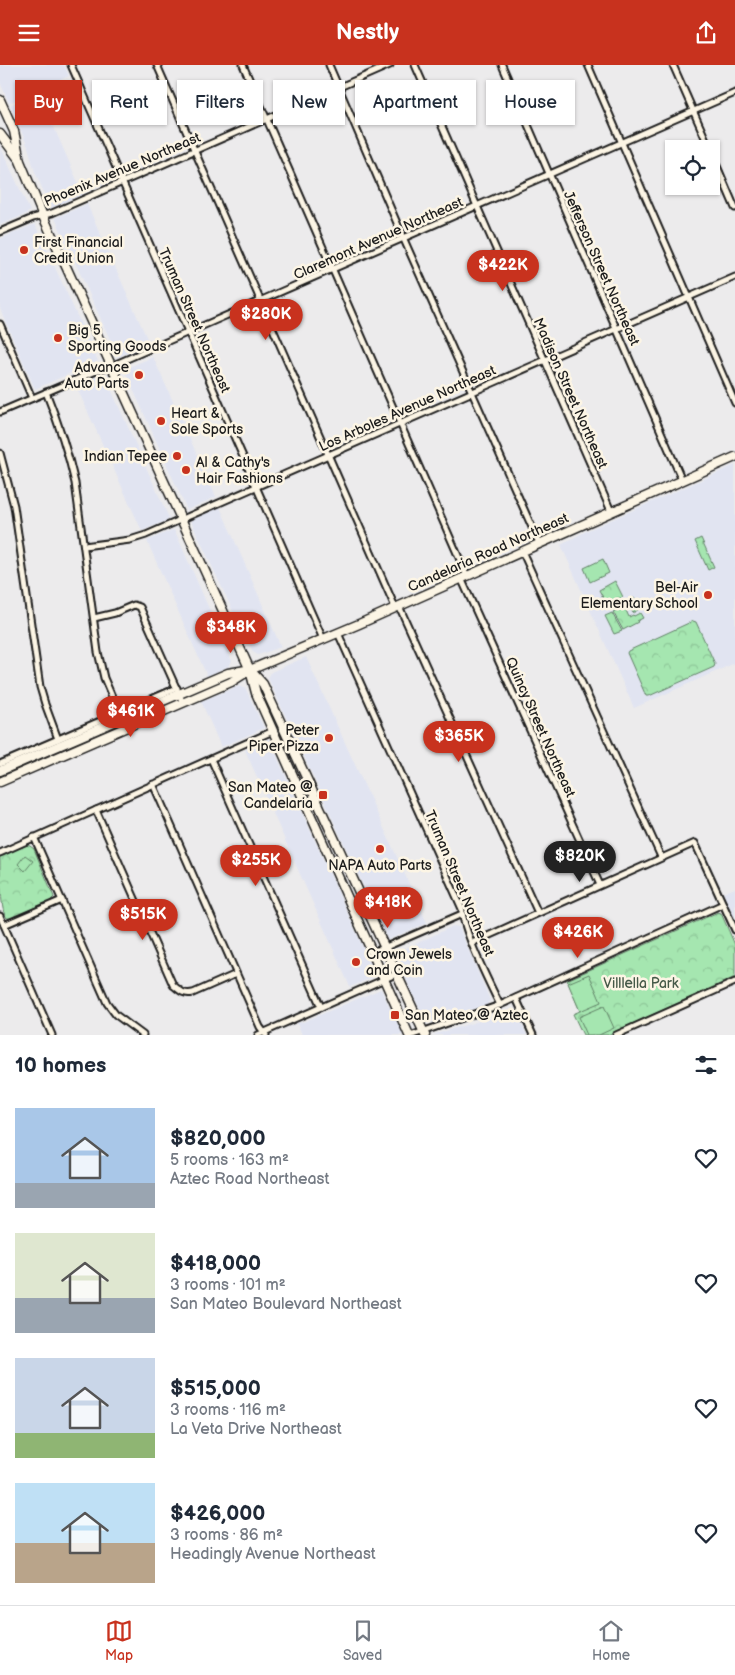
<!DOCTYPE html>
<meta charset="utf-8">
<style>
body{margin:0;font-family:"Balsamiq Sans",sans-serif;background:#f6f6f7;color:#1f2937;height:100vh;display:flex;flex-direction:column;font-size:19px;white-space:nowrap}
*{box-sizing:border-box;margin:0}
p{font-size:16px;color:#747a83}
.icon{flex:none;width:28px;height:28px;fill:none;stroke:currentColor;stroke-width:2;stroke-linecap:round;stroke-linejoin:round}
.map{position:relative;height:970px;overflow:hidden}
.sheet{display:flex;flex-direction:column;background:#fff;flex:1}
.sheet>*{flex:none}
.hud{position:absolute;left:15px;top:15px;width:705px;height:45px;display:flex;gap:10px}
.controls{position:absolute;left:665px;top:75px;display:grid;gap:10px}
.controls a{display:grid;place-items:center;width:55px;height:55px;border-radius:0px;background:#fff;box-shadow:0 1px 4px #0004;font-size:25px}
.price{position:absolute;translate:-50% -42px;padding:0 11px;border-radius:18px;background:#c8321e;color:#fff;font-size:16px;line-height:32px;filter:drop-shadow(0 1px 2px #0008)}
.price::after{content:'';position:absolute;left:50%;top:30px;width:15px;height:11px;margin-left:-8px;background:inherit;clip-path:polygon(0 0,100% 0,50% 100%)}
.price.current{background:#222;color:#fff}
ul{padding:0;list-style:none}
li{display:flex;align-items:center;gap:15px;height:125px;padding:0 15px}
li span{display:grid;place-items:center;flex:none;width:140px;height:100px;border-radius:0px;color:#555}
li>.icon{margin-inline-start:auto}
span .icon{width:60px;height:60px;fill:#fffc;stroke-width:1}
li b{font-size:21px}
h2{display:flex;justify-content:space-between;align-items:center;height:60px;padding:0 15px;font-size:21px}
.chip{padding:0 18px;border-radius:0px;background:#fff;box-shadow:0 1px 4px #0004;font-size:18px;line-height:45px}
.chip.current{background:#c8321e;color:#fff}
header{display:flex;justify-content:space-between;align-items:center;height:65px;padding:0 15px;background:#c8321e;color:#fff;font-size:22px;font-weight:700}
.tab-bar{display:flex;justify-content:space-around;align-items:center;height:70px;border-top:1px solid #e0e1e3;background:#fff;font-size:14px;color:#747a83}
.tab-bar a{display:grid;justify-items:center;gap:2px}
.tab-bar .current{color:#c8321e}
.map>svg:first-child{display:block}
.built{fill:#e1e4f1}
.park{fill:url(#park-crowns);stroke:#608166}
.pitch{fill:#a5e6b0;stroke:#608166}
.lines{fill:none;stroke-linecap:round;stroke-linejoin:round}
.minor-casing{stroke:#1c1c1c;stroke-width:9}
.secondary-casing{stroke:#1c1c1c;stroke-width:11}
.minor{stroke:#fcf5e5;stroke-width:5}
.secondary{stroke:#fcf5e5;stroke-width:8}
.poi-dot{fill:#c8321e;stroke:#fcf5e5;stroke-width:2}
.labels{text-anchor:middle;stroke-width:5;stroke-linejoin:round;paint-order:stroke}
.street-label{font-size:14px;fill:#1c1c1c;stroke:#fcf5e5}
.poi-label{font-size:14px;fill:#1c1c1c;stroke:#fcf5e5;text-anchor:start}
.park-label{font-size:14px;fill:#455948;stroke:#fcf5e5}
</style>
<header><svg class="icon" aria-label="menu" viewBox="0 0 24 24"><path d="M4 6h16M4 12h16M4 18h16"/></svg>Nestly<svg class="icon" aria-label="share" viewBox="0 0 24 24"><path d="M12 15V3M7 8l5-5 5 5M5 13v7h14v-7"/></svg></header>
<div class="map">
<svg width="735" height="970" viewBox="0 0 735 970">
<defs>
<pattern id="park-crowns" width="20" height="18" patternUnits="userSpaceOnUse" patternTransform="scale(1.25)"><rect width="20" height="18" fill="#a5e6b0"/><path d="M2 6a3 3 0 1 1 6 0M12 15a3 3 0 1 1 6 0" fill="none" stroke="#8dc597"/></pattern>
</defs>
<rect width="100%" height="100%" fill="#ecebec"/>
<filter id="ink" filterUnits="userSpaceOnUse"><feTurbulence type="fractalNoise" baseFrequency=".02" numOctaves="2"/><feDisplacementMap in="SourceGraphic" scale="10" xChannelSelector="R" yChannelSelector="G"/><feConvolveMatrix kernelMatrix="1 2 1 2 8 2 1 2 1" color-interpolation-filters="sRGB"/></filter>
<g filter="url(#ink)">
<!-- built -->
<g class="built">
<path d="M 0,0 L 64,0 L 69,11 L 9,38 L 0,17 Z"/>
<path d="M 39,28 L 83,129 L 51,143 L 35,107 L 28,82 L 10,40 Z"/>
<path d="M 0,81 L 30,146 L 24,150 L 0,160 Z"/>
<path d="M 87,139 L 149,278 L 118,292 L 55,153 Z"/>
<path d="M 35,159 L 98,296 L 35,324 L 0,244 L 0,174 Z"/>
<path d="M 153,292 L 216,432 L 187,445 L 124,304 Z"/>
<path d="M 102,310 L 105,311 L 169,453 L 168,455 L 142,466 L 76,321 Z"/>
<path d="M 735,400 L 735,598 L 634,643 L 561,480 L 586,466 Z"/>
<path d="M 220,442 L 281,582 L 258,590 L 253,587 L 237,555 L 191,456 L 191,455 Z"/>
<path d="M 172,465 L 175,466 L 232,596 L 229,601 L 207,611 L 147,476 Z"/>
<path d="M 306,592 L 427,858 L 388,875 L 268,613 L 271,607 Z"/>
<path d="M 239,621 L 246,624 L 264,663 L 221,682 L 201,636 Z"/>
<path d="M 269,674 L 375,909 L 374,912 L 350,922 L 245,685 Z"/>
<path d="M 735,823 L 735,854 L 723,828 Z"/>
<path d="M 453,861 L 459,862 L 460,865 L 490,935 L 487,940 L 426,957 L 394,889 Z"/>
<path d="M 381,924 L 403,970 L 302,970 L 297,958 L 303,957 Z"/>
<path d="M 510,947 L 517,949 L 527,970 L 432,970 Z"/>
</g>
<!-- park -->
<g class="park">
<path d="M 701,473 L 714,502 L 708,505 L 695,476 Z"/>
<path d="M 615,516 L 623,532 L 607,540 L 599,525 Z"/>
<path d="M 634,533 L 639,544 L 633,548 L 627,536 Z"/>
<path d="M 624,541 L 629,552 L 633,550 L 634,551 L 640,548 L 643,553 L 637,556 L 638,557 L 623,565 L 613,547 Z"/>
<path d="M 612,548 L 622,566 L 614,569 L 605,551 Z"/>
<path d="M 693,556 L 696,557 L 715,599 L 714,602 L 649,631 L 646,631 L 627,588 L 628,586 Z"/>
<path d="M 25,780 L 30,781 L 34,784 L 54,832 L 49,837 L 14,853 C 11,853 8,854 6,852 C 0,844 0,804 0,791 Z"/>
<path d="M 718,847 L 721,848 L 735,880 L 735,912 L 608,970 L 583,970 L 573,949 L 580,946 L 567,915 Z"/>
</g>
<!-- pitch -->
<g class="pitch">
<path d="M 603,494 L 609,508 L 590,517 L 584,503 Z"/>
<path d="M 25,790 L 33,796 L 25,806 L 18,799 Z"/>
<path d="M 589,909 L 601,937 L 580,946 L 568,918 Z"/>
<path d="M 604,941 L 614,963 L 599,970 L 587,970 L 579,952 Z"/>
</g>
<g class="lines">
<defs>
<g id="minor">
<path d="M 71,0 L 323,574"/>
<path d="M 157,0 L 395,542"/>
<path d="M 243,0 L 467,511"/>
<path d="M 329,0 L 406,179 L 539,478"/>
<path d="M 415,0 L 611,446"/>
<path d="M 502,0 L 682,415"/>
<path d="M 588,0 L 735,338"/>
<path d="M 673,0 L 710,84"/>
<path d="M 711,87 L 735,143"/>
<path d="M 0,167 L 33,153 L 52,148 L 390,0"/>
<path d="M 0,259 L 32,333"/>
<path d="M 46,327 C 58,357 68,387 75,418 L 98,587 L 104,613 L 119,648"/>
<path d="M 0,347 L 101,304 L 111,301 L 735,28"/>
<path d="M 0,388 L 14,441 L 40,622 L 45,639 L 58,674"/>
<path d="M 84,481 L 130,475 L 146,470 L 735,212"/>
<path d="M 522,486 L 661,792"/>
<path d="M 461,513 L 600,820"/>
<path d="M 399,541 L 538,848"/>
<path d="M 94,553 L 115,548 L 134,540 L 140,542 L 183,638"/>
<path d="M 338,568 L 462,844 C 462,864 490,920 500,940"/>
<path d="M 211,694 L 321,942"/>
<path d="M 0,699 L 177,623"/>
<path d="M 153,719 L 260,962 L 266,970"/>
<path d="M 96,745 L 173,920 C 180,926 184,930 193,928 L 236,909"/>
<path d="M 34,772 L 107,938 L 116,950 L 143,970"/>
<path d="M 0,788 L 273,666"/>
<path d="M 0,851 L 52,970"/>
<path d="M 4,860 L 62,835"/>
<path d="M 472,878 L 695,778 L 735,865"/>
<path d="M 372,888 L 462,849"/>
<path d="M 516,933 L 533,970"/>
<path d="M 258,970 L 396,909"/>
<path d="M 413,970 L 500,940 L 723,839"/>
<path d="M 616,970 L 735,917"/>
</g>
<g id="secondary">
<path d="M 0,35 L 14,66 L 20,96 L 43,151 L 250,605 L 256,628 L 409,970"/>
<path d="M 0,69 L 18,93"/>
<path d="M 252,607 L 263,619 L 425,970"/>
<path d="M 0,706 L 228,608 L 246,605"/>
<path d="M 0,717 L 231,617 L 250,605 L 359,559 L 735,392"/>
</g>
</defs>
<!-- minor casing -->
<use href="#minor" class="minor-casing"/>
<!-- secondary casing -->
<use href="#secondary" class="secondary-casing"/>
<!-- minor -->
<use href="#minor" class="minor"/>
<!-- secondary -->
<use href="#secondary" class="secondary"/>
</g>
</g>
<!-- markers -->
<g class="poi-dot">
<circle cx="24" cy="185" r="5"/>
<circle cx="58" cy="273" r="5"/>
<circle cx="139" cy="310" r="5"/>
<circle cx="161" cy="356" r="5"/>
<circle cx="177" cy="391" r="5"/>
<circle cx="186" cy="405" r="5"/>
<circle cx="708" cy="530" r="5"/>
<circle cx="329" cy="673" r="5"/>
<rect x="318" y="725" width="10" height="10" rx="2.5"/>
<circle cx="380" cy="784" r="5"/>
<circle cx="356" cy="897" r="5"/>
<rect x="390" y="945" width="10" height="10" rx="2.5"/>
</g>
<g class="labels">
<!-- street labels -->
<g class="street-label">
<text transform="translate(122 104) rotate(-23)" y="5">Phoenix Avenue Northeast</text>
<text transform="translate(378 173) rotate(-24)" y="5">Claremont Avenue Northeast</text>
<text transform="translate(602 203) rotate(66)" y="5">Jefferson Street Northeast</text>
<text transform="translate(195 255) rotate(66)" y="5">Truman Street Northeast</text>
<text transform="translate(571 328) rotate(66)" y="5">Madison Street Northeast</text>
<text transform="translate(407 343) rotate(-24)" y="5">Los Arboles Avenue Northeast</text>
<text transform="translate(488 487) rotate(-24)" y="5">Candelaria Road Northeast</text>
<text transform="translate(541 662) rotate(66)" y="5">Quincy Street Northeast</text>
<text transform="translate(460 818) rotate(67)" y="5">Truman Street Northeast</text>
</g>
<!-- poi labels -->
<g class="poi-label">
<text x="34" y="182">First Financial<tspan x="34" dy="16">Credit Union</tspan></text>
<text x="68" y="270">Big 5<tspan x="68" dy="16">Sporting Goods</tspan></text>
<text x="129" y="307" text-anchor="end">Advance<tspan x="129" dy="16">Auto Parts</tspan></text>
<text x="171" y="353">Heart &amp;<tspan x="171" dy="16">Sole Sports</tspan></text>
<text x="167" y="396" text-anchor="end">Indian Tepee</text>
<text x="196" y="402">Al &amp; Cathy's<tspan x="196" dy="16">Hair Fashions</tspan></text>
<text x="698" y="527" text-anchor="end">Bel-Air<tspan x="698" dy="16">Elementary School</tspan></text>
<text x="319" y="670" text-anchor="end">Peter<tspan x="319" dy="16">Piper Pizza</tspan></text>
<text x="313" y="727" text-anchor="end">San Mateo @<tspan x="313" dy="16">Candelaria</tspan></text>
<text x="380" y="805" text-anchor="middle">NAPA Auto Parts</text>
<text x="366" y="894">Crown Jewels<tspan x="366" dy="16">and Coin</tspan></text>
<text x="405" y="955">San Mateo @ Aztec</text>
</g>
<!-- park labels -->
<g class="park-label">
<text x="641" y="923">Villlella Park</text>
</g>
</g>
</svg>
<div class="controls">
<a><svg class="icon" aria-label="locate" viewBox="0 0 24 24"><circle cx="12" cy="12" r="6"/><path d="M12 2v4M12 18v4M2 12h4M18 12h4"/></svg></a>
</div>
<b class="price" style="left:503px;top:227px">$422K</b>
<b class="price" style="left:266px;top:276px">$280K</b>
<b class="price" style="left:231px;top:589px">$348K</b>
<b class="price" style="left:131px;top:673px">$461K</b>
<b class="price" style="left:459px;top:698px">$365K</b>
<b class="price current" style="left:580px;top:818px">$820K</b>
<b class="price" style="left:256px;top:822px">$255K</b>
<b class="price" style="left:388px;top:864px">$418K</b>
<b class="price" style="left:143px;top:876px">$515K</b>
<b class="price" style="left:578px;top:894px">$426K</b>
<div class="hud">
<a class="chip current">Buy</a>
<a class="chip">Rent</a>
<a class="chip">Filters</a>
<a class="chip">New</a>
<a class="chip">Apartment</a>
<a class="chip">House</a>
</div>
</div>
<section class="sheet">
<h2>10 homes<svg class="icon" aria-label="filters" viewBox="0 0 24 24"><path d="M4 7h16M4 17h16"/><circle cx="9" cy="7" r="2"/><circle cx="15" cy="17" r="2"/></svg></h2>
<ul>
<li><span style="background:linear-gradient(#a9c7e8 75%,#9aa5b1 0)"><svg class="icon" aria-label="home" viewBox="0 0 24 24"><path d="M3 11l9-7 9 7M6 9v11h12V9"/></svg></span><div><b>$820,000</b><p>5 rooms · 163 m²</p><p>Aztec Road Northeast</p></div><svg class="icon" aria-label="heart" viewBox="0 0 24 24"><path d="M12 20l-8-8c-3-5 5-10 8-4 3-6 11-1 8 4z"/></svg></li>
<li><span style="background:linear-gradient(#dfe7d0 65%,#9aa5b1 0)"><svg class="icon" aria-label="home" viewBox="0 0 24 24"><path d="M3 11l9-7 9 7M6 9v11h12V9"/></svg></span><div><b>$418,000</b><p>3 rooms · 101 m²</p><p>San Mateo Boulevard Northeast</p></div><svg class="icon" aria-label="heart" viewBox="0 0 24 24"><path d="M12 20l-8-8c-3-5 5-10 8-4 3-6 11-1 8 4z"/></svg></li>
<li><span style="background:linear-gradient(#c9d6e8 75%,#8fb573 0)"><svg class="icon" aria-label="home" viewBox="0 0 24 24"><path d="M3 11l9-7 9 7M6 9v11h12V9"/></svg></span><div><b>$515,000</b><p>3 rooms · 116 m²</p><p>La Veta Drive Northeast</p></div><svg class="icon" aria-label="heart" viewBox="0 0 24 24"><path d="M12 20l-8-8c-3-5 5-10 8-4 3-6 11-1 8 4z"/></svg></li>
<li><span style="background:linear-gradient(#bfe0f5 60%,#b9a48a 0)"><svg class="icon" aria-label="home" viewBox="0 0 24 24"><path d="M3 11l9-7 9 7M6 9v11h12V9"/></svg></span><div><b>$426,000</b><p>3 rooms · 86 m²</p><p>Headingly Avenue Northeast</p></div><svg class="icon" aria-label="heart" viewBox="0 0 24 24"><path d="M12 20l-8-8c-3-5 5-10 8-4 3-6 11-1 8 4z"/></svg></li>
</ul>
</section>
<nav class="tab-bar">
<a class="current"><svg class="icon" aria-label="map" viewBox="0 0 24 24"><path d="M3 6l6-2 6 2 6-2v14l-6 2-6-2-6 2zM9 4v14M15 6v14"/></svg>Map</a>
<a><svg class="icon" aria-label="saved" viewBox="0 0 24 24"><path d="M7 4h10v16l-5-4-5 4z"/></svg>Saved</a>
<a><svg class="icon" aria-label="home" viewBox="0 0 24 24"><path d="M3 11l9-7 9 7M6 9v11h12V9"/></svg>Home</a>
</nav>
